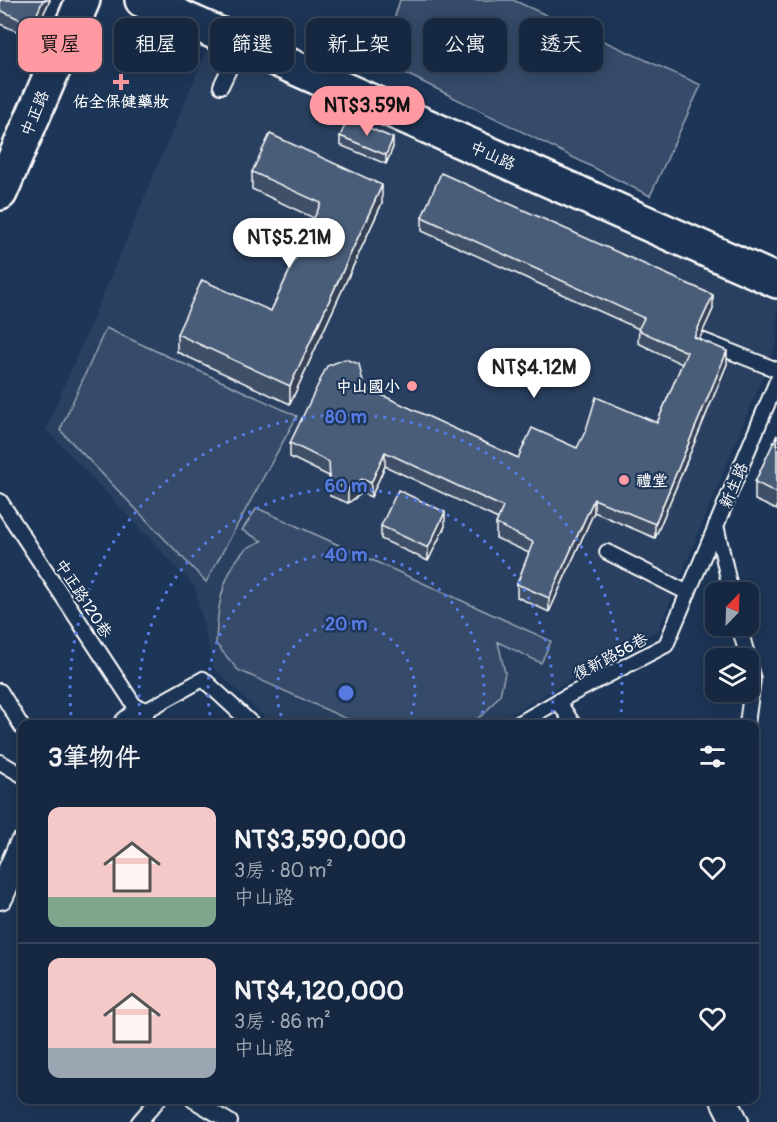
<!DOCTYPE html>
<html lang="zh-TW">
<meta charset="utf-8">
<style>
body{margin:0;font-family:Pangolin,"LXGW WenKai TC",sans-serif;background:#23344c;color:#f1f3f6;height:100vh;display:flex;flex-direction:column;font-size:22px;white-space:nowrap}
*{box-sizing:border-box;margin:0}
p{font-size:20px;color:#9ea6b1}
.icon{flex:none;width:33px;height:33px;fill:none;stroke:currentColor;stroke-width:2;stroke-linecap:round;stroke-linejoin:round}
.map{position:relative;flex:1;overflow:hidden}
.details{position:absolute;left:18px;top:720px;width:741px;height:384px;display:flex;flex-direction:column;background:#162841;border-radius:12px;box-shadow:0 3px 15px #0003,0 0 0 2px #35445a}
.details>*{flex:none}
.hud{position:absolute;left:18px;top:18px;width:741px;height:54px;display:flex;gap:12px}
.needle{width:39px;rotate:23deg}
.tools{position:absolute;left:705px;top:582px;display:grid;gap:12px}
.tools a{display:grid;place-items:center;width:54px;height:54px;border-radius:12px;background:#162841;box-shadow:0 3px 15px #0003,0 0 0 2px #35445a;font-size:30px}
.price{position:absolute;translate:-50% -51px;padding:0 14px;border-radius:21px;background:#fff;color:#222;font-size:20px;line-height:39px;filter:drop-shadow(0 2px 3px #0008)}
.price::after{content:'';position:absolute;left:50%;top:36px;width:18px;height:14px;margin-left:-9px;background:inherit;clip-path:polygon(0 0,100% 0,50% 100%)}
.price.selected{background:#ff9aa2;color:#111}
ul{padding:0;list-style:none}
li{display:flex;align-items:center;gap:18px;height:150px;padding:0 30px}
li+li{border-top:2px solid #35445a}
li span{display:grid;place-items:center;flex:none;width:168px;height:120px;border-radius:12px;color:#555}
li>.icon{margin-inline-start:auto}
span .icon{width:72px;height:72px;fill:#fffc;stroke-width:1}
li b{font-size:26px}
h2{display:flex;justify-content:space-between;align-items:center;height:72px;padding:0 30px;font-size:26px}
.chip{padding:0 21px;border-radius:12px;background:#162841;box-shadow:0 3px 15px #0003,0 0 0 2px #35445a;font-size:21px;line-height:54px}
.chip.selected{background:#ff9aa2;color:#111}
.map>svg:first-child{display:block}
.built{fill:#2a4161}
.green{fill:#364b69;stroke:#9aa5b4;stroke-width:1.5}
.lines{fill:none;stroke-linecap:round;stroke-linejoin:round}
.service-casing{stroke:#fff;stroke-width:18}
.minor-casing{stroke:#fff;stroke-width:30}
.tertiary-casing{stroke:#fff;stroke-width:38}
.service{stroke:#1d3557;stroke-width:14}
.minor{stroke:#1d3557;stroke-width:26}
.tertiary{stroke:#1d3557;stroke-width:33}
.wall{fill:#405068;stroke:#fff;stroke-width:1.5}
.shaded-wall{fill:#344155;stroke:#fff;stroke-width:1.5}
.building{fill:#4a5d79;stroke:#fff;stroke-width:1.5}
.ring{fill:none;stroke:#567ae2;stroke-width:3;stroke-dasharray:3 6}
.poi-dot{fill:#ff9aa2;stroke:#1d3557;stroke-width:2}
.labels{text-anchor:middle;stroke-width:4.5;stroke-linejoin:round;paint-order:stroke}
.poi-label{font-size:16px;font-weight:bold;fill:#fff;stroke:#1d3557}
.street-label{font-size:16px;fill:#fff;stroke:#1d3557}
.centre{fill:#567ae2;stroke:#1d3557;stroke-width:3}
.ring-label{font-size:18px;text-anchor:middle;font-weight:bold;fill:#567ae2;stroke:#1d3557;stroke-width:4.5;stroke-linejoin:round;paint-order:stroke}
</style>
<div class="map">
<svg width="777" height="1122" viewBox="0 0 777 1122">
<rect width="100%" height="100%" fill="#1d3557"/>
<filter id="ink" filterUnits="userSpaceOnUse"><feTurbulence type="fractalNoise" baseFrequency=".0167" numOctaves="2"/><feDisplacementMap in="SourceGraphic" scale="12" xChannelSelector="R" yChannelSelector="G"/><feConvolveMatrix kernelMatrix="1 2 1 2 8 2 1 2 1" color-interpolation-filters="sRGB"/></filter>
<g filter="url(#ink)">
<!-- built -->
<path class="built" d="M 212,38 L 777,299 L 777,342 L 659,629 L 493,724 L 271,724 L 213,667 L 195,587 L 46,429 Z"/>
<!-- green -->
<g class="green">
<path d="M 400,0 L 513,0 L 701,85 L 650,196 L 381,61 Z"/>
<path d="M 106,328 L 297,416 L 206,582 L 60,430 Z"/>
<path d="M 257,508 L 551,641 L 541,663 L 498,642 L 505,673 L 500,695 L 485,713 L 470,724 L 358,724 L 238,670 L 216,644 C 217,612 221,577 242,553 C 246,547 256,544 262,541 L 242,530 Z"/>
</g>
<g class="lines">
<defs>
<g id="service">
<path d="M 221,86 L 241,44"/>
<path d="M 699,339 L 777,370"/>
<path d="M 0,501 L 140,714 L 203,679 L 252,724"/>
<path d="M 716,525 L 731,592"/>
<path d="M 607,552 L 688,593"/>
<path d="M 739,626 L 748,658"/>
<path d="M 0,691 L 22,727"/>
<path d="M 558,701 L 573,724"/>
<path d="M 518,724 L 558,701 L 666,645 L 777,381"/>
<path d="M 747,724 L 753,679 L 748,662"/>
<path d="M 0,762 L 22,775"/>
<path d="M 193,1100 L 230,1122"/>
<path d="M 139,1122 L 158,1100"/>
</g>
<g id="minor">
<path d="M 128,724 L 140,714"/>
<path d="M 0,896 L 22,846"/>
<path d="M 724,1100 L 735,1122"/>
</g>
<g id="tertiary">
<path d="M 142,0 L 777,281"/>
<path d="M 0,193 L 83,0"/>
</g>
</defs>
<!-- service casing -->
<use href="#service" class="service-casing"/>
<!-- minor casing -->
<use href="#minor" class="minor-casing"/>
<!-- tertiary casing -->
<use href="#tertiary" class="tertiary-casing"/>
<!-- service -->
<use href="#service" class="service"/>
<!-- minor -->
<use href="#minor" class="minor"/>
<!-- tertiary -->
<use href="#tertiary" class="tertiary"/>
</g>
<!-- wall -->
<g class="wall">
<path d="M 0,0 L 50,0 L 32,38 L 0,24 Z"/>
<path d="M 340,136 L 393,147 L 386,164 L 340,145 Z"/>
<path d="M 252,172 L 382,203 L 290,404 L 177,352 L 177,334 L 271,311 L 314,218 L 252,189 Z"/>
<path d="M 422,217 L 713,309 L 699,339 L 727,364 L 655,538 L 594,512 L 549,612 L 517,597 L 517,584 L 529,553 L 496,538 L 496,524 L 498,519 L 385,466 L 371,497 L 362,493 L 348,503 L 330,496 L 329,476 L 290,457 L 290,443 L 364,387 L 518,458 L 577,448 L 657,423 L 682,364 L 638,343 L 639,329 L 422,231 Z"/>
<path d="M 777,435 L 777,510 L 755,500 L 755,482 Z"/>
<path d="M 381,526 L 445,526 L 428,561 L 381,539 Z"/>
</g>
<!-- shaded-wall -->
<g class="shaded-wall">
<path d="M 43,0 L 50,0 L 32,38 L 32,25 Z"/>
<path d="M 393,138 L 393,147 L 386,164 L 386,155 Z"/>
<path d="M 382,185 L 382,203 L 290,404 L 290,386 Z"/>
<path d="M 713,295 L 713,309 L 694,351 L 694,337 Z"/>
<path d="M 727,351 L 727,364 L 655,538 L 655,524 Z"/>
<path d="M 385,452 L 385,466 L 371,497 L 371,483 Z"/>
<path d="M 362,479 L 362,493 L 348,503 L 348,489 Z"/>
<path d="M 594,499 L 594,512 L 549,612 L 549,598 Z"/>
<path d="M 445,512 L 445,526 L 428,561 L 428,548 Z"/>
</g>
<!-- building -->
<g class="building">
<path d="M 0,0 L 43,0 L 32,25 L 0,10 Z"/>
<path d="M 348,119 L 393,138 L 386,155 L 340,136 Z"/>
<path d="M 270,134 L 382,185 L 290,386 L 177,334 L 202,280 L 271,311 L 321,203 L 252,172 Z"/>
<path d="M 441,173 L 713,295 L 694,337 L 727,351 L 655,524 L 594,499 L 549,598 L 517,584 L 533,542 L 496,524 L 503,507 L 385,452 L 371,483 L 362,479 L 348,489 L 330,482 L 329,462 L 290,443 L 327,366 L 345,359 L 359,364 L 364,387 L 518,458 L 532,428 L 577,448 L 586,430 L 596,397 L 657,423 L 687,352 L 638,330 L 644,318 L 422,217 Z"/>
<path d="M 777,435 L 777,493 L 755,482 Z"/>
<path d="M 398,490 L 445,512 L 428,548 L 381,526 Z"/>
</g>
</g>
<!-- distance rings -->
<g class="ring">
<path d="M285 724A69 69 0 1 1 407 724"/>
<path d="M212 724A138 138 0 1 1 480 724"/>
<path d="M141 724A207 207 0 1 1 551 724"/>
<path d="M72 724A276 276 0 1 1 620 724"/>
</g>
<!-- markers -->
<g class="poi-dot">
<path d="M118 73h6v6h6v6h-6v6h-6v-6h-6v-6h6z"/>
<circle cx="412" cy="386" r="6"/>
<circle cx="624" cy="480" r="6"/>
</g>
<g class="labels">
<!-- poi labels -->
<g class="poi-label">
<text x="121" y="107">佑全保健藥妝</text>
<text x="400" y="392" text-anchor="end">中山國小</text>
<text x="636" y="486" text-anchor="start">禮堂</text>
</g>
<!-- street labels -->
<g class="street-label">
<text transform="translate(34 113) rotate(-67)" y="6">中正路</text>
<text transform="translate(493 155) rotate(24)" y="6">中山路</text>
<text transform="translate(733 485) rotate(-67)" y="6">新生路</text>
<text transform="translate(84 598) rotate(57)" y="6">中正路120巷</text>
<text transform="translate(610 656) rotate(-28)" y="6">復新路56巷</text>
</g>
</g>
<circle cx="346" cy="693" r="9" class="centre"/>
<g class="ring-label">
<text x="346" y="423">80 m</text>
<text x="346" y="492">60 m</text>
<text x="346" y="561">40 m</text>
<text x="346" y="630">20 m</text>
</g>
</svg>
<div class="tools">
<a><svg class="needle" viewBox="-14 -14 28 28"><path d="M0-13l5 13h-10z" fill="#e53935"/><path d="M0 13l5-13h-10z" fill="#9ea6b1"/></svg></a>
<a><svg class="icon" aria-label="layers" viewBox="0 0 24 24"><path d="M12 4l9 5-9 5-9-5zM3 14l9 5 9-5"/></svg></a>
</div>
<b class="price selected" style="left:367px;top:137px">NT$3.59M</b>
<b class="price" style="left:289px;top:269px">NT$5.21M</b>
<b class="price" style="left:534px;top:399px">NT$4.12M</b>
<div class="hud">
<a class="chip selected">買屋</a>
<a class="chip">租屋</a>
<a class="chip">篩選</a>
<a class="chip">新上架</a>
<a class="chip">公寓</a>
<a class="chip">透天</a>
</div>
<section class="details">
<h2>3筆物件<svg class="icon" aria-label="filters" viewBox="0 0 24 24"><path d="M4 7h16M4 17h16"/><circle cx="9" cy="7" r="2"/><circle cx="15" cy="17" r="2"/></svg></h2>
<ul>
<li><span style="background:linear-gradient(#f6c9c9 75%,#7fa58c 0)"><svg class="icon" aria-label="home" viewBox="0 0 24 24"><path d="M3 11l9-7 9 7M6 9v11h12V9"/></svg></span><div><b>NT$3,590,000</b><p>3房 · 80 m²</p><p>中山路</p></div><svg class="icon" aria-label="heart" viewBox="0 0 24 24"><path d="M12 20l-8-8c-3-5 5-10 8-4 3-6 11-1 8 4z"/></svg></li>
<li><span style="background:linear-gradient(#f6c9c9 75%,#9aa5b1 0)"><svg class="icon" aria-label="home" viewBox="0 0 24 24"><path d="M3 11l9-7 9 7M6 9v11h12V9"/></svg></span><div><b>NT$4,120,000</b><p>3房 · 86 m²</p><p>中山路</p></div><svg class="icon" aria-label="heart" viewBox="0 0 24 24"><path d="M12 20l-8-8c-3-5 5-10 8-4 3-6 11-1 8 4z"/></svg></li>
</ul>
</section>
</div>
